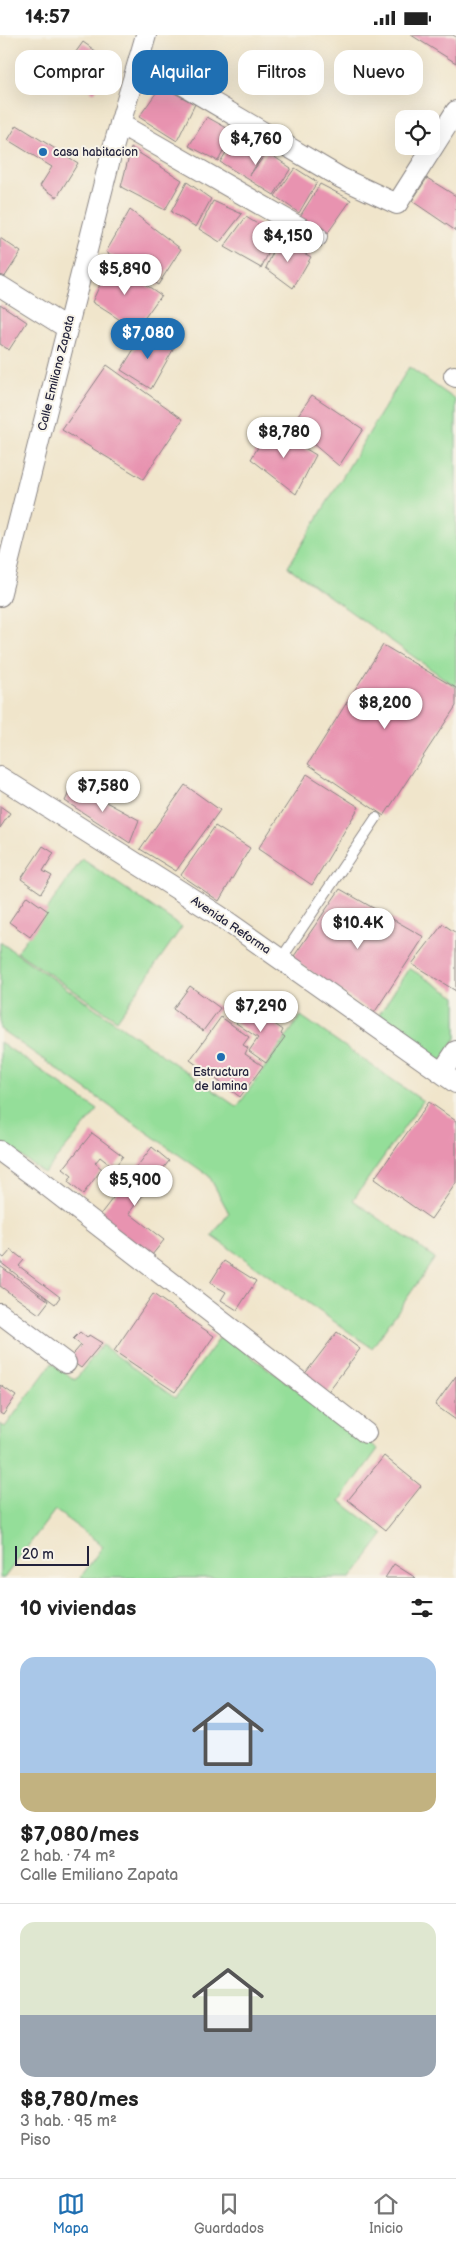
<!DOCTYPE html>
<html lang="es">
<meta charset="utf-8">
<style>
body{margin:0;font-family:"Balsamiq Sans",sans-serif;background:#f2f2f2;color:#222;height:100vh;display:flex;flex-direction:column;font-size:19px;white-space:nowrap}
*{box-sizing:border-box;margin:0}
p{font-size:16px;color:#767676}
.icon{flex:none;width:28px;height:28px;fill:none;stroke:currentColor;stroke-width:2;stroke-linecap:round;stroke-linejoin:round}
.map{position:relative;height:1543px;overflow:hidden}
.panel{display:flex;flex-direction:column;background:#fff;flex:1}
.panel>*{flex:none}
.guide{position:absolute;left:15px;top:15px;width:426px;height:45px;display:flex;gap:10px}
.controls{position:absolute;left:395px;top:75px;display:grid;gap:10px}
.controls a{display:grid;place-items:center;width:45px;height:45px;border-radius:10px;background:#fff;box-shadow:0 5px 20px #0002;font-size:25px}
.scale{position:absolute;left:15px;bottom:12px;width:74px;box-sizing:border-box;padding-left:5px;border:2px solid #22223b;border-top:0;font-size:14px;line-height:18px;white-space:nowrap;color:#22223b;-webkit-text-stroke:4px #f7f3e8;paint-order:stroke}
.price{position:absolute;translate:-50% -42px;padding:0 11px;border-radius:18px;background:#fff;color:#222;font-size:16px;line-height:32px;filter:drop-shadow(0 1px 2px #0008)}
.price::after{content:'';position:absolute;left:50%;top:30px;width:15px;height:11px;margin-left:-8px;background:inherit;clip-path:polygon(0 0,100% 0,50% 100%)}
.price.current{background:#1f6fb2;color:#fff}
ul{padding:0;list-style:none}
li{display:grid;align-content:center;gap:10px;height:265px;padding:0 20px}
li+li{border-top:1px solid #e0e0e0}
li span{display:grid;place-items:center;height:155px;border-radius:15px;color:#555}
li>.icon{margin-inline-start:auto}
span .icon{width:90px;height:90px;fill:#fffc;stroke-width:1}
li b{font-size:21px}
h2{display:flex;justify-content:space-between;align-items:center;height:60px;padding:0 20px;font-size:21px}
.pill{padding:0 18px;border-radius:15px;background:#fff;box-shadow:0 5px 20px #0002;font-size:18px;line-height:45px}
.pill.current{background:#1f6fb2;color:#fff}
.status{display:flex;justify-content:space-between;align-items:center;height:35px;padding:0 25px;background:#fff;direction:ltr}
.status svg{height:14px;fill:currentColor}
.dock{display:flex;justify-content:space-around;align-items:center;height:70px;border-top:1px solid #e0e0e0;background:#fff;font-size:14px;color:#767676}
.dock a{display:grid;justify-items:center;gap:2px}
.dock .current{color:#1f6fb2}
.map>svg:first-child{display:block}
.green{fill:#94de99;stroke:#5b806a}
.building{fill:#e893b0}
.lines{fill:none;stroke-linecap:round;stroke-linejoin:round}
.lane-casing{stroke:#898483;stroke-width:12}
.street-casing{stroke:#898483;stroke-width:22}
.lane{stroke:#fff;stroke-width:10}
.street{stroke:#fff;stroke-width:20}
.poi-dot{fill:#1f6fb2;stroke:#f7f3e8;stroke-width:2}
.labels{text-anchor:middle;stroke-width:4;stroke-linejoin:round;paint-order:stroke}
.poi-label{font-size:12px;fill:#22223b;stroke:#f7f3e8;text-anchor:start}
.street-label{font-size:12px;fill:#22223b;stroke:#f7f3e8}
</style>
<div class="status"><b>14:57</b><svg viewBox="0 0 49 12"><path d="M0 12V9h3v3zM5 12V6h3v6zM10 12V3h3v9zM15 12V0h3v12zM26 1h20v11H26zM47 4h2v5h-2z"/></svg></div>
<div class="map">
<svg width="456" height="1543" viewBox="0 0 456 1543">
<rect width="100%" height="100%" fill="#f7f3e8"/>
<filter id="ink" filterUnits="userSpaceOnUse"><feTurbulence type="fractalNoise" baseFrequency=".02" numOctaves="2"/><feDisplacementMap in="SourceGraphic" scale="10" xChannelSelector="R" yChannelSelector="G"/><feConvolveMatrix kernelMatrix="1 2 1 2 8 2 1 2 1" color-interpolation-filters="sRGB"/></filter>
<filter id="wash" filterUnits="userSpaceOnUse"><feTurbulence type="fractalNoise" baseFrequency=".0096" numOctaves="4" result="noise"/><feDisplacementMap in="SourceGraphic" scale="20" xChannelSelector="R" yChannelSelector="G"/><feGaussianBlur stdDeviation="1.12" result="paint"/><feColorMatrix in="noise" values="0 0 0 0 0 0 0 0 0 0 0 0 0 0 0 0 0 1.4 0 .05"/><feComposite in="paint" operator="in"/></filter>
<g filter="url(#wash)">
<rect width="100%" height="100%" fill="#f0e5cb"/>
<!-- green -->
<g class="green">
<path d="M 409,332 L 456,365 L 456,652 L 288,532 Z"/>
<path d="M 82,824 L 182,892 L 117,985 L 17,917 Z"/>
<path d="M 0,907 L 237,1072 L 301,981 L 423,1066 L 353,1165 L 435,1223 L 372,1313 L 212,1201 L 229,1178 L 209,1141 L 0,994 Z"/>
<path d="M 409,933 L 456,962 L 456,1003 L 441,1026 L 379,980 Z"/>
<path d="M 0,1007 L 98,1075 L 44,1138 L 0,1106 Z"/>
<path d="M 222,1300 L 378,1414 L 340,1466 L 384,1499 L 351,1543 L 80,1543 L 103,1511 L 55,1475 L 4,1543 L 0,1543 L 0,1389 L 5,1392 L 52,1328 L 75,1345 L 102,1310 L 175,1363 Z"/>
</g>
<g id="blocks">
<!-- building -->
<g class="building">
<path d="M 411,0 L 453,0 L 456,2 L 456,28 Z"/>
<path d="M 83,7 L 114,29 L 94,58 L 78,46 L 88,32 L 73,21 Z"/>
<path d="M 161,51 L 195,69 L 177,106 L 139,82 Z"/>
<path d="M 207,82 L 234,97 L 218,126 L 189,111 Z"/>
<path d="M 17,90 L 78,128 L 57,162 L 40,151 L 52,132 L 8,105 Z"/>
<path d="M 236,102 L 264,117 L 250,140 L 267,117 L 291,133 L 274,160 L 220,127 Z"/>
<path d="M 131,113 L 182,145 L 165,175 L 121,152 Z"/>
<path d="M 295,133 L 317,147 L 299,178 L 275,161 Z"/>
<path d="M 427,143 L 456,161 L 456,196 L 412,166 Z"/>
<path d="M 187,147 L 211,164 L 196,192 L 171,177 Z"/>
<path d="M 320,149 L 351,165 L 327,199 L 299,183 Z"/>
<path d="M 213,166 L 242,179 L 220,207 L 199,194 Z"/>
<path d="M 130,175 L 181,214 L 158,250 L 106,217 Z"/>
<path d="M 246,182 L 277,201 L 261,233 L 224,212 Z"/>
<path d="M 0,203 L 21,217 L 0,249 Z"/>
<path d="M 279,204 L 311,222 L 293,253 L 266,233 Z"/>
<path d="M 111,226 L 161,260 L 136,295 L 92,267 Z"/>
<path d="M 0,269 L 27,287 L 9,315 L 0,309 Z"/>
<path d="M 144,298 L 174,313 L 151,354 L 121,335 Z"/>
<path d="M 107,330 L 183,384 L 143,444 L 62,395 Z"/>
<path d="M 312,360 L 363,394 L 339,431 L 291,390 Z"/>
<path d="M 270,392 L 316,420 L 296,459 L 251,424 Z"/>
<path d="M 383,610 L 456,653 L 456,671 L 384,781 L 308,729 Z"/>
<path d="M 307,739 L 359,772 L 312,850 L 258,814 Z"/>
<path d="M 73,749 L 139,785 L 130,808 L 65,766 Z"/>
<path d="M 185,750 L 220,775 L 176,836 L 140,814 Z"/>
<path d="M 0,771 L 10,778 L 0,793 Z"/>
<path d="M 215,791 L 250,813 L 219,866 L 181,840 Z"/>
<path d="M 43,811 L 54,818 L 43,836 L 52,841 L 41,858 L 21,844 Z"/>
<path d="M 340,854 L 424,902 L 374,978 L 292,924 Z"/>
<path d="M 27,861 L 48,876 L 30,902 L 9,887 Z"/>
<path d="M 443,889 L 456,898 L 456,956 L 412,929 Z"/>
<path d="M 190,951 L 220,973 L 203,996 L 173,974 Z"/>
<path d="M 248,970 L 283,995 L 281,999 L 285,1002 L 266,1028 L 249,1016 L 258,1003 L 236,988 Z"/>
<path d="M 221,982 L 249,1002 L 243,1010 L 248,1013 L 245,1019 L 263,1031 L 240,1062 L 190,1025 Z"/>
<path d="M 429,1067 L 456,1086 L 456,1148 L 431,1184 L 374,1144 Z"/>
<path d="M 92,1098 L 123,1121 L 114,1133 L 100,1122 L 95,1128 L 102,1134 L 83,1159 L 68,1147 L 72,1141 L 63,1134 Z"/>
<path d="M 152,1112 L 169,1126 L 129,1178 L 164,1205 L 148,1225 L 96,1185 Z"/>
<path d="M 11,1215 L 24,1225 L 19,1231 L 60,1262 L 55,1269 L 0,1227 L 0,1220 L 4,1223 Z"/>
<path d="M 224,1226 L 256,1246 L 237,1275 L 221,1265 L 226,1257 L 210,1248 Z"/>
<path d="M 0,1231 L 49,1266 L 39,1279 L 0,1251 Z"/>
<path d="M 153,1259 L 214,1301 L 175,1357 L 114,1316 Z"/>
<path d="M 80,1297 L 87,1303 L 89,1300 L 102,1308 L 81,1333 L 69,1324 L 81,1310 L 73,1304 Z"/>
<path d="M 337,1297 L 360,1314 L 324,1362 L 300,1345 Z"/>
<path d="M 456,1341 L 456,1385 L 435,1370 Z"/>
<path d="M 0,1350 L 16,1361 L 3,1380 L 0,1378 Z"/>
<path d="M 384,1421 L 421,1451 L 386,1495 L 348,1465 Z"/>
<path d="M 394,1529 L 416,1543 L 385,1543 Z"/>
</g>
</g>
</g>
<g filter="url(#ink)">
<use href="#blocks" fill-opacity="0" stroke="#898483" stroke-width="1"/>
<g class="lines">
<defs>
<path id="lane" d="M 281,924 L 376,783"/>
<g id="street">
<path d="M 139,24 L 341,143 L 397,169 L 456,76"/>
<path d="M 120,89 L 317,202"/>
<path d="M 0,251 L 67,293"/>
<path d="M 454,341 L 456,342"/>
<path d="M 0,561 L 111,120 L 146,0"/>
<path d="M 0,742 L 218,880 L 456,1048"/>
<path d="M 442,1037 L 456,1016"/>
<path d="M 0,1116 L 42,1147 L 366,1398"/>
<path d="M 0,1278 L 66,1328"/>
</g>
</defs>
<!-- lane casing -->
<use href="#lane" class="lane-casing"/>
<!-- street casing -->
<use href="#street" class="street-casing"/>
<!-- lane -->
<use href="#lane" class="lane"/>
<!-- street -->
<use href="#street" class="street"/>
</g>
</g>
<!-- markers -->
<g class="poi-dot">
<circle cx="43" cy="117" r="5"/>
<circle cx="221" cy="1022" r="5"/>
</g>
<g class="labels">
<!-- poi labels -->
<g class="poi-label">
<text x="53" y="121">casa habitacion</text>
<text x="221" y="1041" text-anchor="middle">Estructura<tspan x="221" dy="14">de lamina</tspan></text>
</g>
<!-- street labels -->
<g class="street-label">
<text transform="translate(56 338) rotate(-76)" y="4">Calle Emiliano Zapata</text>
<text transform="translate(231 890) rotate(34)" y="4">Avenida Reforma</text>
</g>
</g>
</svg>
<div class="controls">
<a><svg class="icon" aria-label="locate" viewBox="0 0 24 24"><circle cx="12" cy="12" r="6"/><path d="M12 2v4M12 18v4M2 12h4M18 12h4"/></svg></a>
</div>
<div class="scale">20 m</div>
<b class="price" style="left:256px;top:131px">$4,760</b>
<b class="price" style="left:288px;top:228px">$4,150</b>
<b class="price" style="left:125px;top:261px">$5,890</b>
<b class="price current" style="left:148px;top:325px">$7,080</b>
<b class="price" style="left:284px;top:424px">$8,780</b>
<b class="price" style="left:385px;top:695px">$8,200</b>
<b class="price" style="left:103px;top:778px">$7,580</b>
<b class="price" style="left:358px;top:915px">$10.4K</b>
<b class="price" style="left:261px;top:998px">$7,290</b>
<b class="price" style="left:135px;top:1172px">$5,900</b>
<div class="guide">
<a class="pill">Comprar</a>
<a class="pill current">Alquilar</a>
<a class="pill">Filtros</a>
<a class="pill">Nuevo</a>
</div>
</div>
<section class="panel">
<h2>10 viviendas<svg class="icon" aria-label="filters" viewBox="0 0 24 24"><path d="M4 7h16M4 17h16"/><circle cx="9" cy="7" r="2"/><circle cx="15" cy="17" r="2"/></svg></h2>
<ul>
<li><span style="background:linear-gradient(#a9c7e8 75%,#c2b280 0)"><svg class="icon" aria-label="home" viewBox="0 0 24 24"><path d="M3 11l9-7 9 7M6 9v11h12V9"/></svg></span><div><b>$7,080/mes</b><p>2 hab. · 74 m²</p><p>Calle Emiliano Zapata</p></div></li>
<li><span style="background:linear-gradient(#dfe7d0 60%,#9aa5b1 0)"><svg class="icon" aria-label="home" viewBox="0 0 24 24"><path d="M3 11l9-7 9 7M6 9v11h12V9"/></svg></span><div><b>$8,780/mes</b><p>3 hab. · 95 m²</p><p>Piso</p></div></li>
</ul>
</section>
<nav class="dock">
<a class="current"><svg class="icon" aria-label="map" viewBox="0 0 24 24"><path d="M3 6l6-2 6 2 6-2v14l-6 2-6-2-6 2zM9 4v14M15 6v14"/></svg>Mapa</a>
<a><svg class="icon" aria-label="saved" viewBox="0 0 24 24"><path d="M7 4h10v16l-5-4-5 4z"/></svg>Guardados</a>
<a><svg class="icon" aria-label="home" viewBox="0 0 24 24"><path d="M3 11l9-7 9 7M6 9v11h12V9"/></svg>Inicio</a>
</nav>
